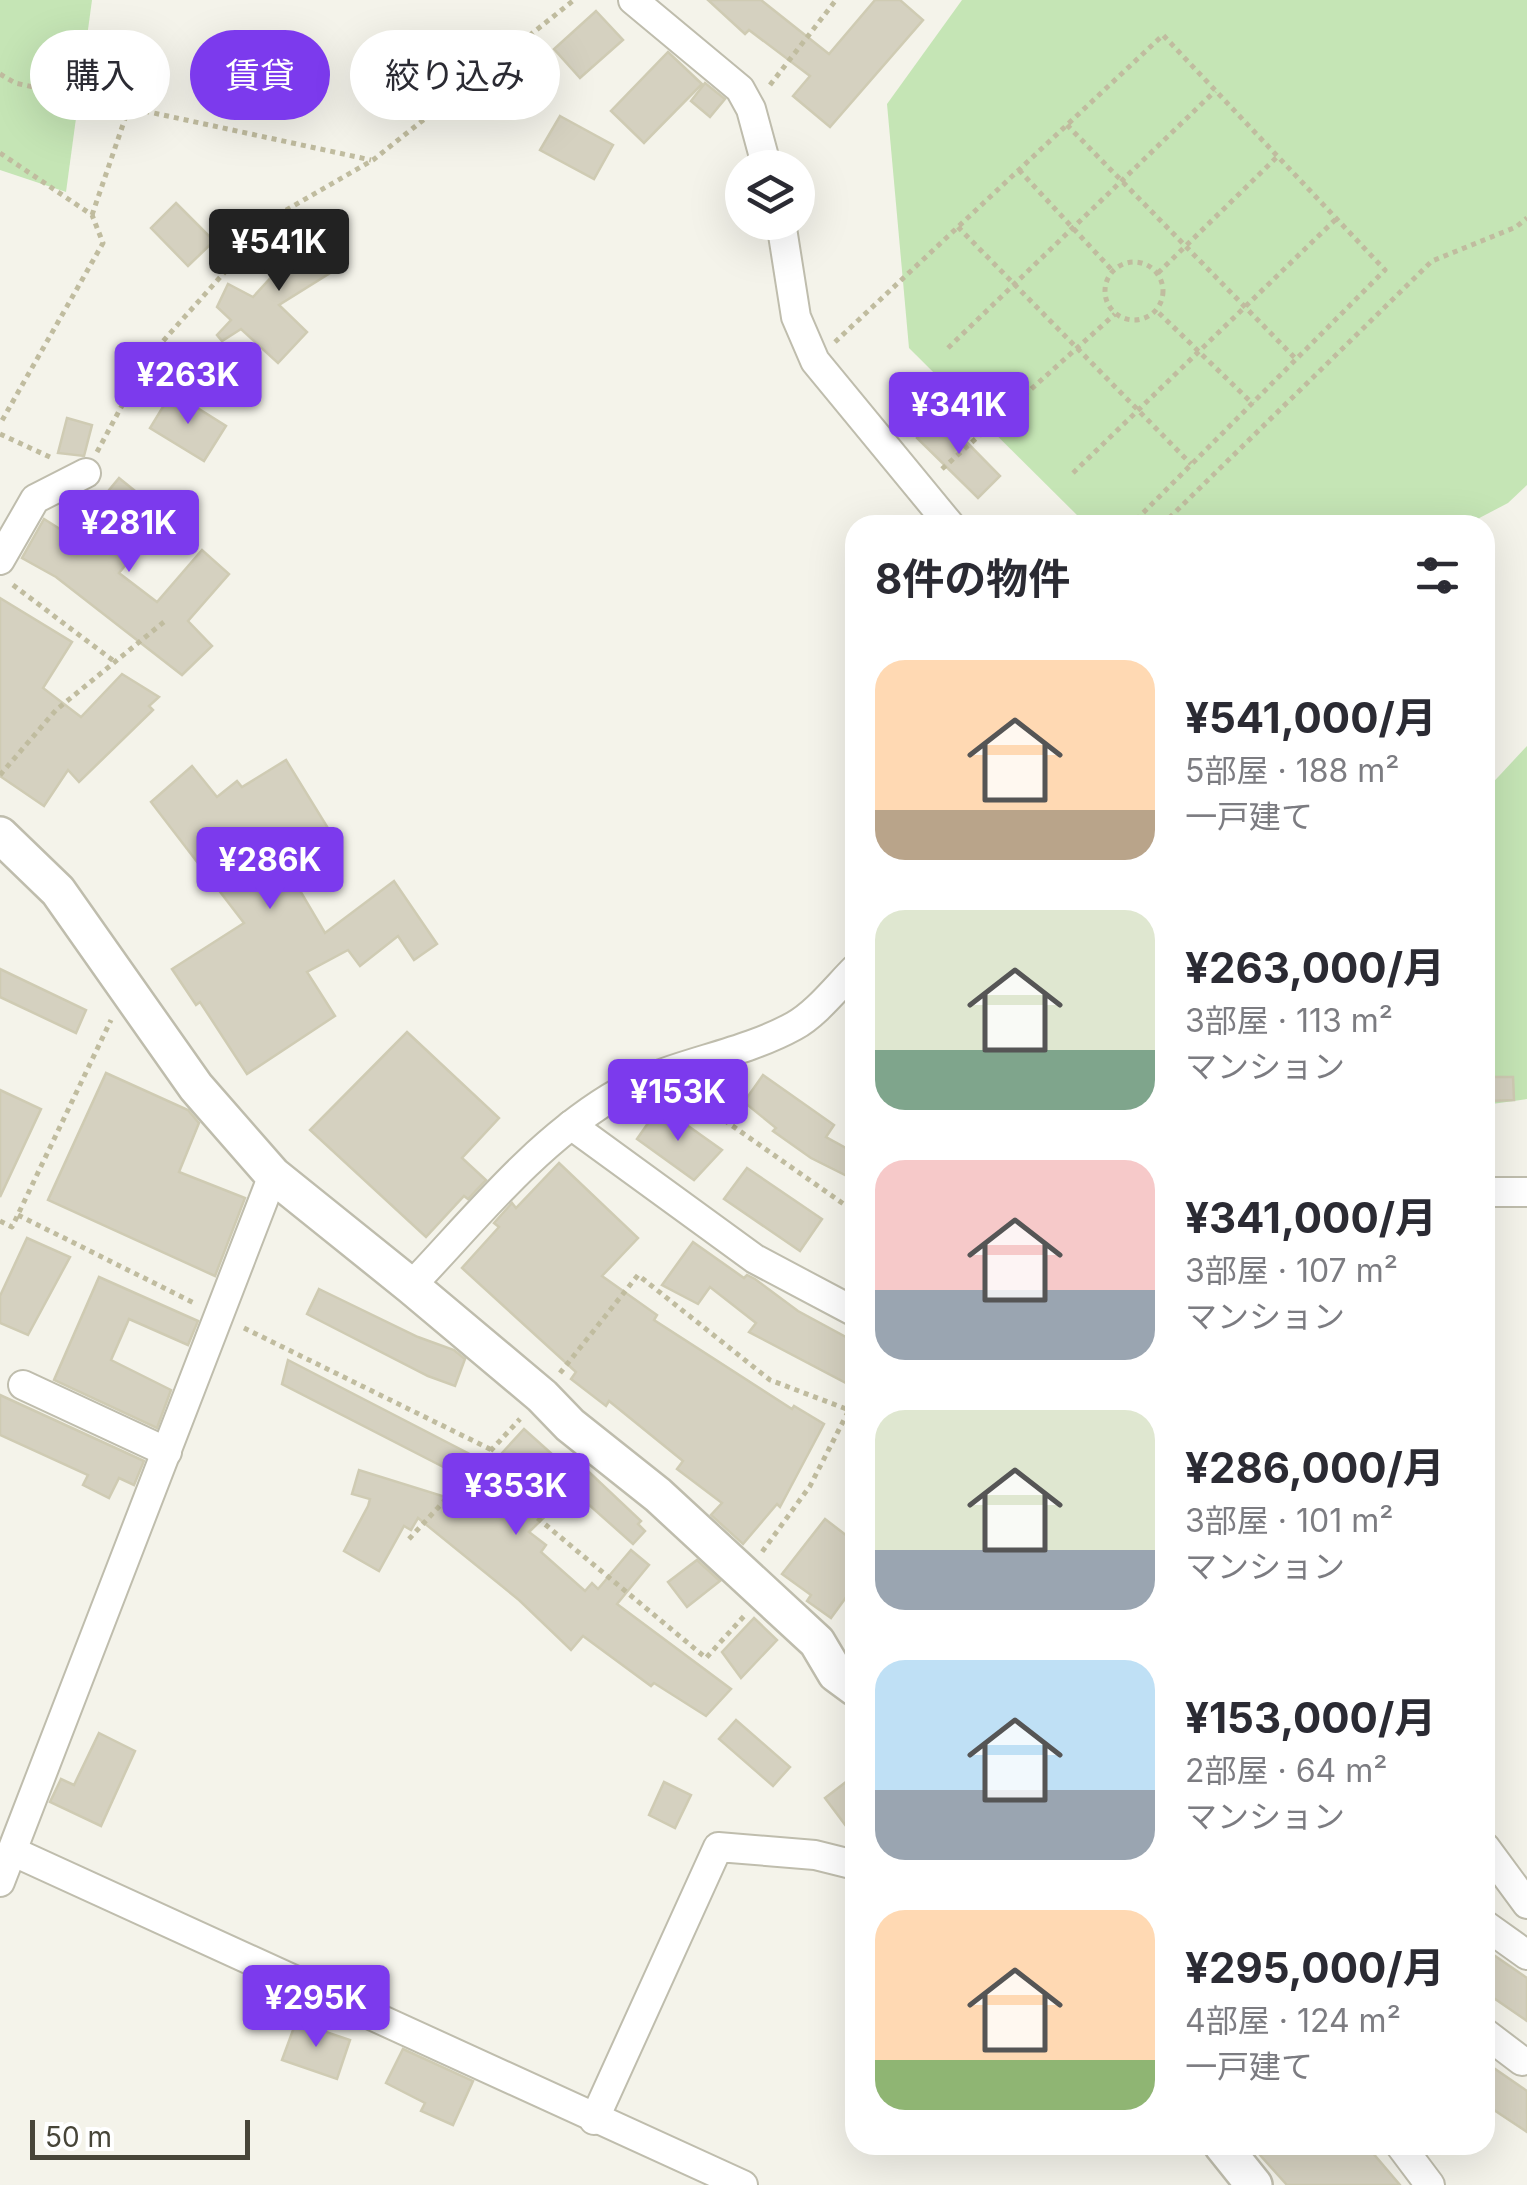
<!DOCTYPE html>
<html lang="ja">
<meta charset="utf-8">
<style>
body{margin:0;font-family:Inter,"Noto Sans JP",sans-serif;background:#f7f7f7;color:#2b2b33;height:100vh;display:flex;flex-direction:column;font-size:38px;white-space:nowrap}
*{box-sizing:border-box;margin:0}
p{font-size:32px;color:#7c7c81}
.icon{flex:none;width:55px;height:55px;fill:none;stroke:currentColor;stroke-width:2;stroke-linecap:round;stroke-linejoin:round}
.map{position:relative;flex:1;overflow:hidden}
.panel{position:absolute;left:845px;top:515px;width:650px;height:1640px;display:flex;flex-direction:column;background:#fff;border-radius:30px;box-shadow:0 10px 40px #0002}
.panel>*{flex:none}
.guide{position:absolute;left:30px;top:30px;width:665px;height:90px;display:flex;gap:20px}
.controls{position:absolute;left:725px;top:150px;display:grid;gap:20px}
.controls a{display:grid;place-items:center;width:90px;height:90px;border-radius:50%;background:#fff;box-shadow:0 10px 40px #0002;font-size:50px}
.scale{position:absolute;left:30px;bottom:25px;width:220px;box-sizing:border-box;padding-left:10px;border:5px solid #474538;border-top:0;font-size:28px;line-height:35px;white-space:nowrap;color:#474538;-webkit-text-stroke:8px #fff;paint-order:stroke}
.price{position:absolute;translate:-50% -85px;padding:0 22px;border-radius:10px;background:#7c3aed;color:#fff;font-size:32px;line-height:65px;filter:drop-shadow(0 2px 5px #0008)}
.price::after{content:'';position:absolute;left:50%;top:60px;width:30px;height:22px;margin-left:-15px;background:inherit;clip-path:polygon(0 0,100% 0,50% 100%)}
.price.on{background:#222;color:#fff}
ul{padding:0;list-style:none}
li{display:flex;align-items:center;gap:30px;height:250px;padding:0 30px}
li span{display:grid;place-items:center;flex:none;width:280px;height:200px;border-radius:30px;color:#555}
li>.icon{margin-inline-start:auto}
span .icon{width:120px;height:120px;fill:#fffc;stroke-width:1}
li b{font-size:42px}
h2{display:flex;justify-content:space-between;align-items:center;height:120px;padding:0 30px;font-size:42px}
.tag{padding:0 35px;border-radius:45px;background:#fff;box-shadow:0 10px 40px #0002;font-size:35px;line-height:90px}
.tag.on{background:#7c3aed;color:#fff}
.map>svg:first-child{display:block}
.green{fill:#c5e5b5}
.building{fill:#d5d1c0;stroke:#cfcbb3;stroke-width:2.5}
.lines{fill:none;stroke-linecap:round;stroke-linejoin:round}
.minor-casing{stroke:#bfbdad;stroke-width:32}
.tertiary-casing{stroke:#bfbdad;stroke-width:40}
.path{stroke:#c0bc9f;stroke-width:5;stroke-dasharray:5 5;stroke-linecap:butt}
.minor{stroke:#fff;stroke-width:28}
.tertiary{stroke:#fff;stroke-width:35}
</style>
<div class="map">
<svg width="1527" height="2185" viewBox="0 0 1527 2185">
<rect width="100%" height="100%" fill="#f4f3ea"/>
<!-- green -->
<g class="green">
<path d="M 0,0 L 92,0 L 66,192 L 0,170 Z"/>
<path d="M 962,0 L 1527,0 L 1527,485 L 1508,503 L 1466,525 L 1087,525 L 909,348 L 887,104 Z"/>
<path d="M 1527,746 L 1527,1099 L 1485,1105 L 1485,791 Z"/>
</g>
<!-- building -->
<g class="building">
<path d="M 708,0 L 761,0 L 829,54 L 875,0 L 900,0 L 923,20 L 830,127 L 793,96 L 810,76 L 749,30 L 745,34 Z"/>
<path d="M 596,11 L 623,40 L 580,78 L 554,49 Z"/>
<path d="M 668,52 L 702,84 L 644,143 L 611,111 Z"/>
<path d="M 705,83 L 725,99 L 710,117 L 691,101 Z"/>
<path d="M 560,116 L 613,145 L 594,179 L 540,150 Z"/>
<path d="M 176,203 L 214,241 L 188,266 L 151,228 Z"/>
<path d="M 307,219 L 338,268 L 279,305 L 307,332 L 278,363 L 241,329 L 222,341 L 217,335 L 231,320 L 217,307 L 228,284 L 253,297 L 286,261 L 273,241 Z"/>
<path d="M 172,392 L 226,426 L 204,461 L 150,428 Z"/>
<path d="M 940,415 L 1000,476 L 978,498 L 917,438 Z"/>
<path d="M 67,418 L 92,425 L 84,456 L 58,453 Z"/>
<path d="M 119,478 L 166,516 L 119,573 L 157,602 L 202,550 L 229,574 L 188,621 L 212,646 L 182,675 L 56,577 L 22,558 L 44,519 L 71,536 Z"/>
<path d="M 0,598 L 72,642 L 43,688 L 81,717 L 122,674 L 159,697 L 149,706 L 153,710 L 79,782 L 68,770 L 44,806 L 0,776 Z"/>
<path d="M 286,760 L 331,833 L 283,862 L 325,933 L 394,881 L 437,944 L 414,960 L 398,936 L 360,966 L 348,950 L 307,972 L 335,1016 L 247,1074 L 200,1002 L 196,1005 L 172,969 L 244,923 L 151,802 L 192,766 L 217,797 L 237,781 L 242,787 Z"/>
<path d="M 0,969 L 86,1010 L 76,1033 L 0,997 Z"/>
<path d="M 407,1032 L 499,1118 L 462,1158 L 486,1180 L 468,1199 L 464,1196 L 426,1237 L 310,1130 Z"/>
<path d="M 106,1073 L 188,1110 L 199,1123 L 179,1172 L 245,1198 L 215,1276 L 48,1200 Z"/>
<path d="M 763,1075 L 834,1125 L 826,1137 L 855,1153 L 855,1180 L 811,1158 L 773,1131 L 776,1128 L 744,1102 Z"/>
<path d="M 1488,1077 L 1513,1077 L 1514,1100 L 1489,1101 Z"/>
<path d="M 0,1090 L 41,1109 L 0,1197 Z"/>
<path d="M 660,1106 L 722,1150 L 694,1180 L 637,1139 Z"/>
<path d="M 559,1163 L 638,1238 L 602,1276 L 657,1315 L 654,1320 L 792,1409 L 794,1406 L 824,1424 L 780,1507 L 777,1504 L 743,1544 L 711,1515 L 722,1503 L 677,1469 L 683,1461 L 609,1401 L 606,1406 L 571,1379 L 576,1372 L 462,1268 L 499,1227 L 494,1223 L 512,1203 L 516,1208 Z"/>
<path d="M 747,1168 L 822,1219 L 800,1251 L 724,1199 Z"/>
<path d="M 27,1238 L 70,1257 L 28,1335 L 0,1323 L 0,1296 Z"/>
<path d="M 693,1242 L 744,1278 L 747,1275 L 755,1279 L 798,1311 L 855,1342 L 855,1366 L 846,1383 L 749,1332 L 756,1323 L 710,1287 L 698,1304 L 662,1285 Z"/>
<path d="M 99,1277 L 198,1321 L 188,1345 L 129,1319 L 111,1360 L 171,1390 L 157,1428 L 54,1380 Z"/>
<path d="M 319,1289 L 418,1337 L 454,1350 L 465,1359 L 455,1386 L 428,1376 L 307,1314 Z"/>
<path d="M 288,1360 L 491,1465 L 524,1429 L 563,1464 L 572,1456 L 641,1521 L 638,1524 L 645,1531 L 633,1544 L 587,1503 L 579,1510 L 566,1496 L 529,1532 L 546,1545 L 541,1552 L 585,1591 L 592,1583 L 598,1589 L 631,1550 L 649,1565 L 617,1604 L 731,1689 L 706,1716 L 654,1683 L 651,1686 L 583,1636 L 571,1650 L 519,1600 L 418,1518 L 411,1530 L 404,1526 L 379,1571 L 344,1551 L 368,1506 L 370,1499 L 352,1494 L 359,1470 L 487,1510 L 494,1493 L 282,1384 Z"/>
<path d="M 0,1395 L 144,1461 L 134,1485 L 119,1478 L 109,1498 L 83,1485 L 88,1475 L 0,1435 Z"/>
<path d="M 825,1519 L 855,1542 L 855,1585 L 831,1618 L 807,1601 L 811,1595 L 782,1574 Z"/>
<path d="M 697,1560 L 720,1581 L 687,1607 L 668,1582 Z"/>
<path d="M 754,1618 L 777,1640 L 741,1678 L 722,1652 Z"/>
<path d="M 736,1720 L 790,1767 L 773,1786 L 719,1739 Z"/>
<path d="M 99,1733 L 135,1751 L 101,1826 L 50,1802 L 61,1779 L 74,1785 Z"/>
<path d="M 855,1775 L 855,1838 L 825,1798 Z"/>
<path d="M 664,1782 L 691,1795 L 675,1828 L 649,1815 Z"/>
<path d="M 1485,1949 L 1527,1978 L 1527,2021 L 1485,1992 Z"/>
<path d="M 296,2022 L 350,2040 L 337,2079 L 282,2060 Z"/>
<path d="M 403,2049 L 473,2081 L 453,2125 L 421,2111 L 425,2103 L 386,2083 Z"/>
<path d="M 1485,2062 L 1527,2091 L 1527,2132 L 1485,2104 Z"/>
<path d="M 1251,2145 L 1366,2145 L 1400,2185 L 1287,2185 Z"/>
</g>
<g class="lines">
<defs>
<g id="minor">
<path d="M 633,0 L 740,89 L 751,109 L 767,168"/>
<path d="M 781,222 L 796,317 L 815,361 L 950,525"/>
<path d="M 0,560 L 35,499 L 86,473"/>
<path d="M 571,1125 L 755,1259 L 855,1312"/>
<path d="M 1485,1192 L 1527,1192"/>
<path d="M 411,1286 C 474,1220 532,1146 610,1098 C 666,1063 736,1058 794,1026 C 816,1014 836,988 855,969"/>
<path d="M 23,1385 L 167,1452"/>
<path d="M 1485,1847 L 1527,1904"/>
<path d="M 14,1852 L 743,2185"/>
<path d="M 0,1882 L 273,1175"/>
<path d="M 1485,1925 L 1527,1955"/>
<path d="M 1485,2033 L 1522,2061"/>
<path d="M 594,2120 L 718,1847 L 815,1855 L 855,1865"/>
<path d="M 1400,2145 L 1430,2185"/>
</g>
<g id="tertiary">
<path d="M 0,835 L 58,891 L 196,1087 L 273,1175 L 411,1286 L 542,1396 L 570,1425 L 658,1495 L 817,1642 L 836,1674 L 855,1688"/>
<path d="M 1222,2145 L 1254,2185"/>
</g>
</defs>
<!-- minor casing -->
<use href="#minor" class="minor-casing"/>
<!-- tertiary casing -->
<use href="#tertiary" class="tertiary-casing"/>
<!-- path -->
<g class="path">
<path d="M 0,74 L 15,83 L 371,160"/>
<path d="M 770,85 L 836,0"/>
<path d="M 1067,125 L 1296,359"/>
<path d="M 0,153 L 92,215 L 103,243 L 0,424"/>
<path d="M 1019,170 L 1111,269"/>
<path d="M 92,215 L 129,107"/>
<path d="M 958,227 L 1191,464"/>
<circle cx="1134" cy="291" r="29"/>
<path d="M 1158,273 L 1278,156"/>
<path d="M 1159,313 L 1253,404"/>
<path d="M 835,342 L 1163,35 L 1385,270 L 1131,525"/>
<path d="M 948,348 L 1215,91"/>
<path d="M 0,434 L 52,458"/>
<path d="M 97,452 L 147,359 L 274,217 L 373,160 L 574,0"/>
<path d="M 942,469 L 1115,314"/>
<path d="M 1073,473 L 1336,219"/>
<path d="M 1162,525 L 1432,261 L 1516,227 L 1527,218"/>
<path d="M 13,585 L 115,662"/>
<path d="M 0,775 L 56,710 L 165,621"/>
<path d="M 698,1090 L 724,1120 L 855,1212"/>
<path d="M 18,1215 L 194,1303"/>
<path d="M 0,1221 L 12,1227 L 111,1020"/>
<path d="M 244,1328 L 492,1450"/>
<path d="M 560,1373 L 638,1275 L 770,1380 L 849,1410 L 810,1486 L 762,1552"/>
<path d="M 476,1467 L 706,1658 L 745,1615"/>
<path d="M 409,1539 L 520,1419"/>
</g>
<!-- minor -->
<use href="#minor" class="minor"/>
<!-- tertiary -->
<use href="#tertiary" class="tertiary"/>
</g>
</svg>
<div class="controls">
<a><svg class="icon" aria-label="layers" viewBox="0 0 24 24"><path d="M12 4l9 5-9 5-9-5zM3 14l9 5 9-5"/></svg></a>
</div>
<div class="scale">50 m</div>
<b class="price on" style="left:279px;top:294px">¥541K</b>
<b class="price" style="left:188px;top:427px">¥263K</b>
<b class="price" style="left:959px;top:457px">¥341K</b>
<b class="price" style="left:129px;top:575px">¥281K</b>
<b class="price" style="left:270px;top:912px">¥286K</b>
<b class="price" style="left:678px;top:1144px">¥153K</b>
<b class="price" style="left:516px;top:1538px">¥353K</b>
<b class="price" style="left:316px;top:2050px">¥295K</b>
<div class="guide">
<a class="tag">購入</a>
<a class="tag on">賃貸</a>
<a class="tag">絞り込み</a>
</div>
<section class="panel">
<h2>8件の物件<svg class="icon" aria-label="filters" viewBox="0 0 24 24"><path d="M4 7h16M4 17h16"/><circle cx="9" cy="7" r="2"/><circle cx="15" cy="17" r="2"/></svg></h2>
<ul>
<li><span style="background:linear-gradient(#ffd9b3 75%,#b9a48a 0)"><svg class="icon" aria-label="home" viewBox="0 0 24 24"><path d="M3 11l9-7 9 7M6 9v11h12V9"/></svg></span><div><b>¥541,000/月</b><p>5部屋 · 188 m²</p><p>一戸建て</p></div></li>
<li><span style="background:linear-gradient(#dfe7d0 70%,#7fa58c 0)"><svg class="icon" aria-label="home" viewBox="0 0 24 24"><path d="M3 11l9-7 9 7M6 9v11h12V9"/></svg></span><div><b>¥263,000/月</b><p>3部屋 · 113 m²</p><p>マンション</p></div></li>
<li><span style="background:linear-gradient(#f6c9c9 65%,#9aa5b1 0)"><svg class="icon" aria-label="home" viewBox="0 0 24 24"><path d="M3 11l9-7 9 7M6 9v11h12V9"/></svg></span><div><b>¥341,000/月</b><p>3部屋 · 107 m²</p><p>マンション</p></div></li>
<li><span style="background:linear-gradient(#dfe7d0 70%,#9aa5b1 0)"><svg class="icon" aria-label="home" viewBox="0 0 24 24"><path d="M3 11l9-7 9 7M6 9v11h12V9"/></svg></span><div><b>¥286,000/月</b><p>3部屋 · 101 m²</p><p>マンション</p></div></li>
<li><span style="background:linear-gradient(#bfe0f5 65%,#9aa5b1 0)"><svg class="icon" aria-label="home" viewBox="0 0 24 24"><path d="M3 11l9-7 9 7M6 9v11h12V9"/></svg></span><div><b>¥153,000/月</b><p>2部屋 · 64 m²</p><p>マンション</p></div></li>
<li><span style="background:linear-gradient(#ffd9b3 75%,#8fb573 0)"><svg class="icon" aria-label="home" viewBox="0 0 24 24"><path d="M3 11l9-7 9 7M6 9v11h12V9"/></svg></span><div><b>¥295,000/月</b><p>4部屋 · 124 m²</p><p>一戸建て</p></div></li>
</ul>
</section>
</div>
